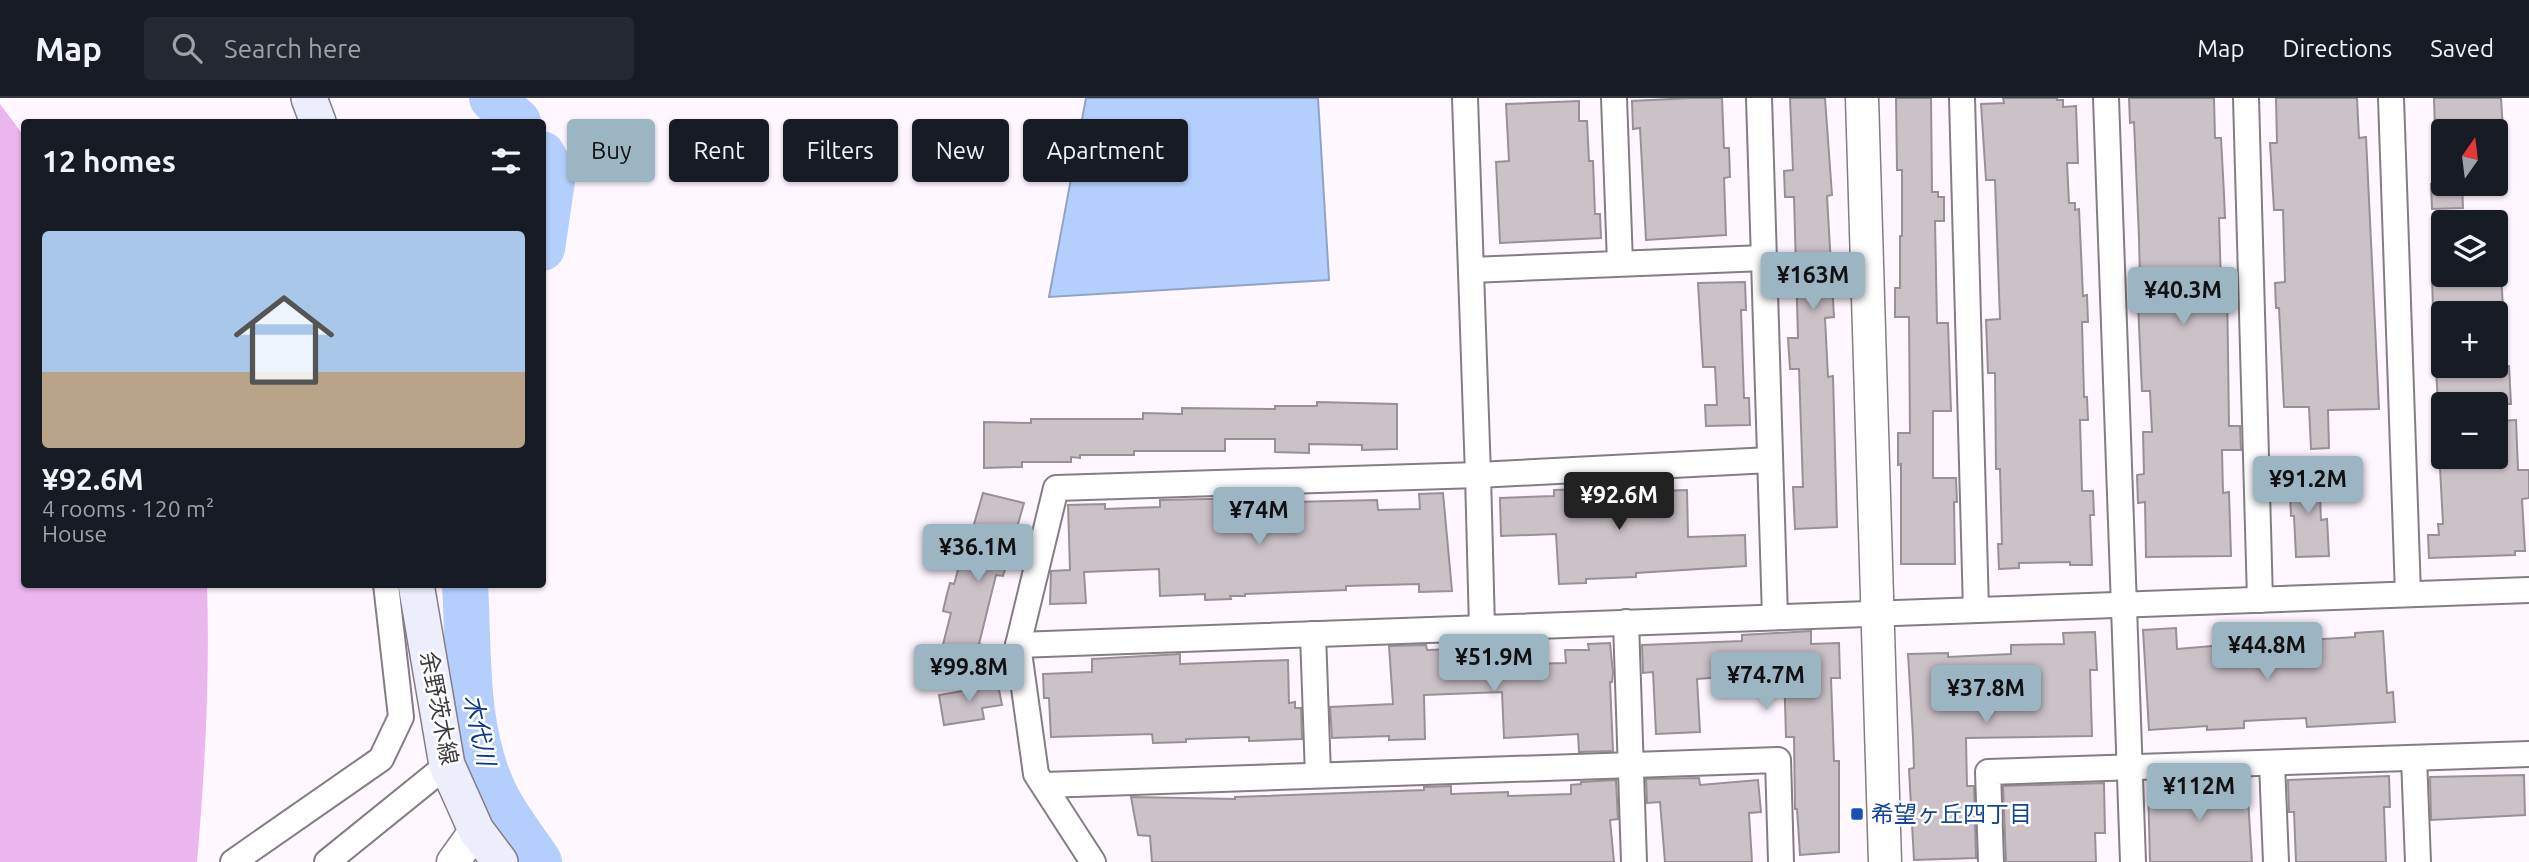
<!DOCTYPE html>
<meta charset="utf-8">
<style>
body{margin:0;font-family:Ubuntu,"Noto Sans JP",sans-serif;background:#242831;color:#f1f3f6;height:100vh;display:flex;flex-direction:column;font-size:26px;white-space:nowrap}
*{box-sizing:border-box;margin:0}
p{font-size:23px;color:#9ea1a6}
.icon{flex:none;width:38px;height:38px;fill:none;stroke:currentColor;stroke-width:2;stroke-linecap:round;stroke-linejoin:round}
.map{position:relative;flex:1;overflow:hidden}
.panel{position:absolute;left:21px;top:21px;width:525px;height:469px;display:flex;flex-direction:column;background:#171b24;border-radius:7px;box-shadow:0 2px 5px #0004}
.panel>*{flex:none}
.banner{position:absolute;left:567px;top:21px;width:665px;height:63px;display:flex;gap:14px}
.needle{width:46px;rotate:14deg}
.tools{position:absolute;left:2431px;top:21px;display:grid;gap:14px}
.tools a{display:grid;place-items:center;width:77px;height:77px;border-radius:7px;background:#171b24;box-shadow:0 2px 5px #0004;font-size:35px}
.price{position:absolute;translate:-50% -60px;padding:0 16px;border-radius:7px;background:#9cb5c3;color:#111;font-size:23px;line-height:46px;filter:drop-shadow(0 2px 4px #0008)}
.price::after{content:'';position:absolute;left:50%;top:42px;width:21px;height:16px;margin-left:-10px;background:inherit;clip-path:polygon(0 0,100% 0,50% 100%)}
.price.active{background:#222;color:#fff}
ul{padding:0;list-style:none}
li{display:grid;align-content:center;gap:14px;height:371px;padding:0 21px}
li+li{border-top:2px solid #363941}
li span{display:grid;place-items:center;height:217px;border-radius:7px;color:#555}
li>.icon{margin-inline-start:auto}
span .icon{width:126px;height:126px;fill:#fffc;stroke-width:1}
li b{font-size:30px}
h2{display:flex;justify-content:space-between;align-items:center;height:84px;padding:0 21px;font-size:30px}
.tag{padding:0 24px;border-radius:7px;background:#171b24;box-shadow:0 2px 5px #0004;font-size:24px;line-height:63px}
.tag.active{background:#9cb5c3;color:#111}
header{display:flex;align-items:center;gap:42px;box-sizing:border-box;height:98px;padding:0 35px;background:#171b24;border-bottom:2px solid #363941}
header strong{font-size:33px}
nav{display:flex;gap:38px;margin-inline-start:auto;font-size:24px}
.search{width:490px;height:63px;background:#242831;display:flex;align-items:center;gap:18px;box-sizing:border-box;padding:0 24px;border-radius:7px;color:#9ea1a6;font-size:26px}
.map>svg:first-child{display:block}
.green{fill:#ebb6ed}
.water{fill:#b4cffd;stroke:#91a3c4;stroke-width:2}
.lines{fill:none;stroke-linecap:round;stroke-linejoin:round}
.river{stroke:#b4cffd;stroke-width:46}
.building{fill:#cbc2c8;stroke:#999096;stroke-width:2}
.minor-casing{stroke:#847d84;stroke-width:28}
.tertiary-casing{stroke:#847d84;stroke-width:35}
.secondary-casing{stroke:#847d84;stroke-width:38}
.minor{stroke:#fff;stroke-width:24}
.tertiary{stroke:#fff;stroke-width:32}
.secondary{stroke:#edeefc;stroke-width:35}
.transit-dot{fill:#1a4fb4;stroke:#fff;stroke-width:2.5}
.labels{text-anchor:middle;stroke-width:5;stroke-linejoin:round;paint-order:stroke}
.street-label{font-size:23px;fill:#3e3b3e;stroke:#fff}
.transit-label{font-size:23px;fill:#164399;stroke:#fff;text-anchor:start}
.water-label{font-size:24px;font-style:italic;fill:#0b388d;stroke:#fff}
</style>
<header>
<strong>Map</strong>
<div class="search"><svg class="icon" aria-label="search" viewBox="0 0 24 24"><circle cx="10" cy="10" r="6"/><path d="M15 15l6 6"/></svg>Search here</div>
<nav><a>Map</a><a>Directions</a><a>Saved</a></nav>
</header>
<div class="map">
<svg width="2529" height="764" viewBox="0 0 2529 764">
<rect width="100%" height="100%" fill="#fff7ff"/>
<!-- green -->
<path class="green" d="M 0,6 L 24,38 L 24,486 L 207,487 C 210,579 205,672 197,764 L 0,764 Z"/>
<!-- water -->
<path class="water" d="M 1086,0 L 1318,0 L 1329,182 L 1049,199 Z"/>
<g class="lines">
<!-- river -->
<g class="river">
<path d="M 492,0 L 518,24"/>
<path d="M 542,56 L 553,76 L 542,150"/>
<path d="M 465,486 C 469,555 464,628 493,692 C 504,717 524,741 539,764"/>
</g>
</g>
<!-- building -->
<g class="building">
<path d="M 1690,0 L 1722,0 L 1724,50 L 1729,50 L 1730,79 L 1724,80 L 1726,137 L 1646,142 L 1640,30 L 1633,31 L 1632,3 Z"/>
<path d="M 1790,0 L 1825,0 L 1832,97 L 1827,98 L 1834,219 L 1825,220 L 1828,279 L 1833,278 L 1837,429 L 1795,431 L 1793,389 L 1803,389 L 1799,271 L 1790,271 L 1788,240 L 1798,240 L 1794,99 L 1785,99 L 1784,73 L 1793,72 Z"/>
<path d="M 1896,0 L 1931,0 L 1932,94 L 1938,94 L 1938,99 L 1944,99 L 1944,123 L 1935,123 L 1937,225 L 1948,225 L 1951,313 L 1933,313 L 1933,380 L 1956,380 L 1957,404 L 1954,404 L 1955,466 L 1901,466 L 1901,366 L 1898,367 L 1898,335 L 1910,335 L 1909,219 L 1895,219 L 1895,190 L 1900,190 L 1900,138 L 1902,138 L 1902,72 L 1897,72 Z"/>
<path d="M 2003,0 L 2057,0 L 2057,2 L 2063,2 L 2063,9 L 2076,8 L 2078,65 L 2067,65 L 2069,105 L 2075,105 L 2075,112 L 2079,111 L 2083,198 L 2087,197 L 2088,224 L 2082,224 L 2084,299 L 2087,299 L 2088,322 L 2080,322 L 2082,393 L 2093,393 L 2094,417 L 2090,417 L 2092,467 L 2070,467 L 2070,464 L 2019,465 L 2019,470 L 1999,471 L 1998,446 L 2002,446 L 2000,371 L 1996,371 L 1995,275 L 1988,275 L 1986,222 L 2000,221 L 1995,82 L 1986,82 L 1981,6 L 2004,5 Z"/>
<path d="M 2129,0 L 2214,0 L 2215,40 L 2221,40 L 2224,96 L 2225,120 L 2219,120 L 2221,187 L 2227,186 L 2229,328 L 2240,328 L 2241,352 L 2222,352 L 2223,395 L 2229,394 L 2231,458 L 2146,459 L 2145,404 L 2138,405 L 2137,377 L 2144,376 L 2143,334 L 2152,334 L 2150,293 L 2142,293 L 2138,206 L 2134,207 L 2133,182 L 2140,182 L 2139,140 L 2134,24 L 2130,25 Z"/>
<path d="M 2276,0 L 2357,0 L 2359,40 L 2366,39 L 2379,311 L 2328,312 L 2329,350 L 2311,351 L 2309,309 L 2284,309 L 2279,210 L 2276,210 L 2275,185 L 2285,184 L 2283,112 L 2274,112 L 2270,45 L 2277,45 Z"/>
<path d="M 2434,0 L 2501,0 L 2503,33 L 2435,33 Z"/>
<path d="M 1579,3 L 1579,23 L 1587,23 L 1589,63 L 1593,63 L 1595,116 L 1600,116 L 1601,140 L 1500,145 L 1496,64 L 1509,63 L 1506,6 Z"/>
<path d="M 2431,86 L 2462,86 L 2463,110 L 2432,111 Z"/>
<path d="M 2501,176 L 2503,209 L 2433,212 L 2432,179 Z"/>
<path d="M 1745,184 L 1746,212 L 1741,212 L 1744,300 L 1749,300 L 1750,327 L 1706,328 L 1705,307 L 1717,307 L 1715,269 L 1703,269 L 1698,185 Z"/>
<path d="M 2509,268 L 2511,306 L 2438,306 L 2436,271 Z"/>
<path d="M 1317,304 L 1397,306 L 1397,351 L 1362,352 L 1362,347 L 1309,346 L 1309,355 L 1275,354 L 1275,341 L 1225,341 L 1225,353 L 1134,353 L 1134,357 L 1080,357 L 1080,360 L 1071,359 L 1071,364 L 1022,364 L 1022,369 L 984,370 L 984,324 L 1031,325 L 1031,321 L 1143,321 L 1143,315 L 1182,316 L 1182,310 L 1275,311 L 1275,308 L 1317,308 Z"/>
<path d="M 2516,322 L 2518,372 L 2529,372 L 2529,400 L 2522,401 L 2525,453 L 2515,453 L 2515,457 L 2429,460 L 2428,437 L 2439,437 L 2438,426 L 2443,426 L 2440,370 L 2496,368 L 2496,323 Z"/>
<path d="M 2319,375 L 2321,422 L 2327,421 L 2329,458 L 2296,459 L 2294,418 L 2291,418 L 2289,376 Z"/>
<path d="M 1631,384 L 1631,394 L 1687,392 L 1688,439 L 1745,437 L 1746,468 L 1636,475 L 1636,479 L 1586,481 L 1586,485 L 1559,486 L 1556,436 L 1501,438 L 1500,400 L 1554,398 L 1554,392 L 1587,391 L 1587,386 Z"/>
<path d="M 983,395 L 1024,405 L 1003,478 L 996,477 L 979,546 L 993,550 L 986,579 L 938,566 L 951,515 L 943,513 L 946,500 L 950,485 L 954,486 L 967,440 L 970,440 Z"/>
<path d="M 1443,395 L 1452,493 L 1419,494 L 1419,486 L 1346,488 L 1346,492 L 1245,496 L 1245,498 L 1230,498 L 1231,501 L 1205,502 L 1205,496 L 1160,498 L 1159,471 L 1084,474 L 1086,505 L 1050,506 L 1051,473 L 1070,472 L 1068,407 L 1105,406 L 1105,411 L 1160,409 L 1160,402 L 1253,400 L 1253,405 L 1377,402 L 1378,412 L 1420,411 L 1419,396 Z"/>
<path d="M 2176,530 L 2177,551 L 2248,545 L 2248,537 L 2278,536 L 2278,542 L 2292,541 L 2292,543 L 2355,539 L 2355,535 L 2383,533 L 2387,595 L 2393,594 L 2395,624 L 2307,629 L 2306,620 L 2244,623 L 2244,630 L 2207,632 L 2207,628 L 2149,632 L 2143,532 Z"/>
<path d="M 1811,533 L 1811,546 L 1839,545 L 1840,580 L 1831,580 L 1834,663 L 1839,663 L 1839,754 L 1800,757 L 1797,711 L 1795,711 L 1794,639 L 1786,639 L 1784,571 L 1722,574 L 1722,579 L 1697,581 L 1700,634 L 1656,636 L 1653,574 L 1643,575 L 1642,547 L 1742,543 L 1742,537 Z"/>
<path d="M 2095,534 L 2097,572 L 2090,572 L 2092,638 L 1966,640 L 1967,688 L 1974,688 L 1976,760 L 1914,762 L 1909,671 L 1914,670 L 1913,639 L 1908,556 L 1948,555 L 1948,559 L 2011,556 L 2011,547 L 2064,546 L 2063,535 Z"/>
<path d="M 1610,545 L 1613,575 L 1612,584 L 1610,584 L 1613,653 L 1579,654 L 1578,636 L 1504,640 L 1502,594 L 1424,597 L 1425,641 L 1389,642 L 1389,638 L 1332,640 L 1330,609 L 1393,606 L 1389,548 L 1426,547 L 1427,552 L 1487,550 L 1487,554 L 1526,553 L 1526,566 L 1566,565 L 1565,552 L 1589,552 L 1588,546 Z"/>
<path d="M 1180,556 L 1180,566 L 1288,562 L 1289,605 L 1295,604 L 1295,610 L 1301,610 L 1302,641 L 1249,643 L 1249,639 L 1186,641 L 1186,644 L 1153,645 L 1152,636 L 1051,639 L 1049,600 L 1044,600 L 1043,576 L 1092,574 L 1092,561 Z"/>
<path d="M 998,587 L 1002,607 L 982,610 L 984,621 L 944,627 L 939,597 Z"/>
<path d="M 2524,677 L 2525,717 L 2431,722 L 2430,679 Z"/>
<path d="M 2389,678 L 2390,709 L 2384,709 L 2386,764 L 2296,764 L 2294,714 L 2289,714 L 2288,682 Z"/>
<path d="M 1699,680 L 1700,687 L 1758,682 L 1761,714 L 1749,715 L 1752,764 L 1665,764 L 1660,704 L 1647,705 L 1646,681 Z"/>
<path d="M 1616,682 L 1618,721 L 1610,722 L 1614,764 L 1152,764 L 1150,738 L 1138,737 L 1131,699 L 1235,701 L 1235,699 L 1424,692 L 1424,689 L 1451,688 L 1451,696 L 1508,694 L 1508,698 L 1571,696 L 1571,687 L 1581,686 L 1581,684 Z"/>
<path d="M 2104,685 L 2105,735 L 2095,735 L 2096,764 L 2006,764 L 2003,688 Z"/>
<path d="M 2194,685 L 2247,685 L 2252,764 L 2150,764 L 2148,687 Z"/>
</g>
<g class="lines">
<defs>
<g id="minor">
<path d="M 1614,0 L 1620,165"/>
<path d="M 1759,0 L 1775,519"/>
<path d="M 1962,0 L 1976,512"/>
<path d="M 2106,0 L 2133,764"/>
<path d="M 2246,0 L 2260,502"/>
<path d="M 2391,0 L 2408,496"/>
<path d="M 1471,172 L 1764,160"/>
<path d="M 1626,524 L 1634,764"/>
<path d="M 1482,530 L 1478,377 L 1770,362"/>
<path d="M 1313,536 L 1318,677"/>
<path d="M 1018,547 L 2529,492"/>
<path d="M 2414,660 L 2418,764"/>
<path d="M 2272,665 L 2276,764"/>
<path d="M 1045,687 L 1778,662 L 1781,764"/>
<path d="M 233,764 L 381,661 L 401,619 L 386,486"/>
<path d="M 327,764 L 447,667"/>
<path d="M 1093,764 L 1036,676 L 1018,547 L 1056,390 L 1478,377 L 1465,0"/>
<path d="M 1991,764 L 1988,674 L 2529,656"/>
</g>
<g id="tertiary">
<path d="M 1862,0 L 1885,764"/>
<path d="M 453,764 L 476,732"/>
</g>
<g id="secondary">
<path d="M 309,0 L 318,24"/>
<path d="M 416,486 L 447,667 L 476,732 L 500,764"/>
</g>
</defs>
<!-- minor casing -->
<use href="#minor" class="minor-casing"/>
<!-- tertiary casing -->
<use href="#tertiary" class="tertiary-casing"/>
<!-- secondary casing -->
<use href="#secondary" class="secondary-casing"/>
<!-- minor -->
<use href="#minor" class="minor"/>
<!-- tertiary -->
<use href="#tertiary" class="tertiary"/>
<!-- secondary -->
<use href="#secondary" class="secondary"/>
</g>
<!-- markers -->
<rect class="transit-dot" x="1850" y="709" width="14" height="14" rx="3.5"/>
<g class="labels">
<!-- street labels -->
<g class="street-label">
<text transform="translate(439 610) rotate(79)" y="8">余野茨木線</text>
</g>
<!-- transit labels -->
<g class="transit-label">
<text x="1871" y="724">希望ヶ丘四丁目</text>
</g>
<!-- water labels -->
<g class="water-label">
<text transform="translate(479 632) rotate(78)" y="8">木代川</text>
</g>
</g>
</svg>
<div class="tools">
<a><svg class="needle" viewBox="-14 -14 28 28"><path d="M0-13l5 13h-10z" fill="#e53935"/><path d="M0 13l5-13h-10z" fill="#9ea1a6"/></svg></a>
<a><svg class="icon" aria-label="layers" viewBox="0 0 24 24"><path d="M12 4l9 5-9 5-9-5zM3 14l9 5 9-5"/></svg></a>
<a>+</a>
<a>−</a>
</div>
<b class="price" style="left:1813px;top:214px">¥163M</b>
<b class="price" style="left:2183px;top:229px">¥40.3M</b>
<b class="price" style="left:2308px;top:418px">¥91.2M</b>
<b class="price active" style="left:1619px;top:434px">¥92.6M</b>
<b class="price" style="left:1259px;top:449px">¥74M</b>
<b class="price" style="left:978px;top:486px">¥36.1M</b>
<b class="price" style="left:2267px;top:584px">¥44.8M</b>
<b class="price" style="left:1494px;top:596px">¥51.9M</b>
<b class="price" style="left:969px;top:606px">¥99.8M</b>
<b class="price" style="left:1766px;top:614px">¥74.7M</b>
<b class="price" style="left:1986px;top:627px">¥37.8M</b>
<b class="price" style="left:2199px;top:725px">¥112M</b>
<div class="banner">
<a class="tag active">Buy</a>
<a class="tag">Rent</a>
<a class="tag">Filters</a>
<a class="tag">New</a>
<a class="tag">Apartment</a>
</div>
<section class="panel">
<h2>12 homes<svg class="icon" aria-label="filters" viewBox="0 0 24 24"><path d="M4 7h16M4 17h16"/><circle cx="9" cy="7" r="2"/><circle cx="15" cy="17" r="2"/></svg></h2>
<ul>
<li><span style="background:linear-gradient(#a9c7e8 65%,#b9a48a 0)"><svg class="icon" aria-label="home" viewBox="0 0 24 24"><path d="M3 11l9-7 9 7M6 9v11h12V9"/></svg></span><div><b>¥92.6M</b><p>4 rooms · 120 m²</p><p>House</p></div></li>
</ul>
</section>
</div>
